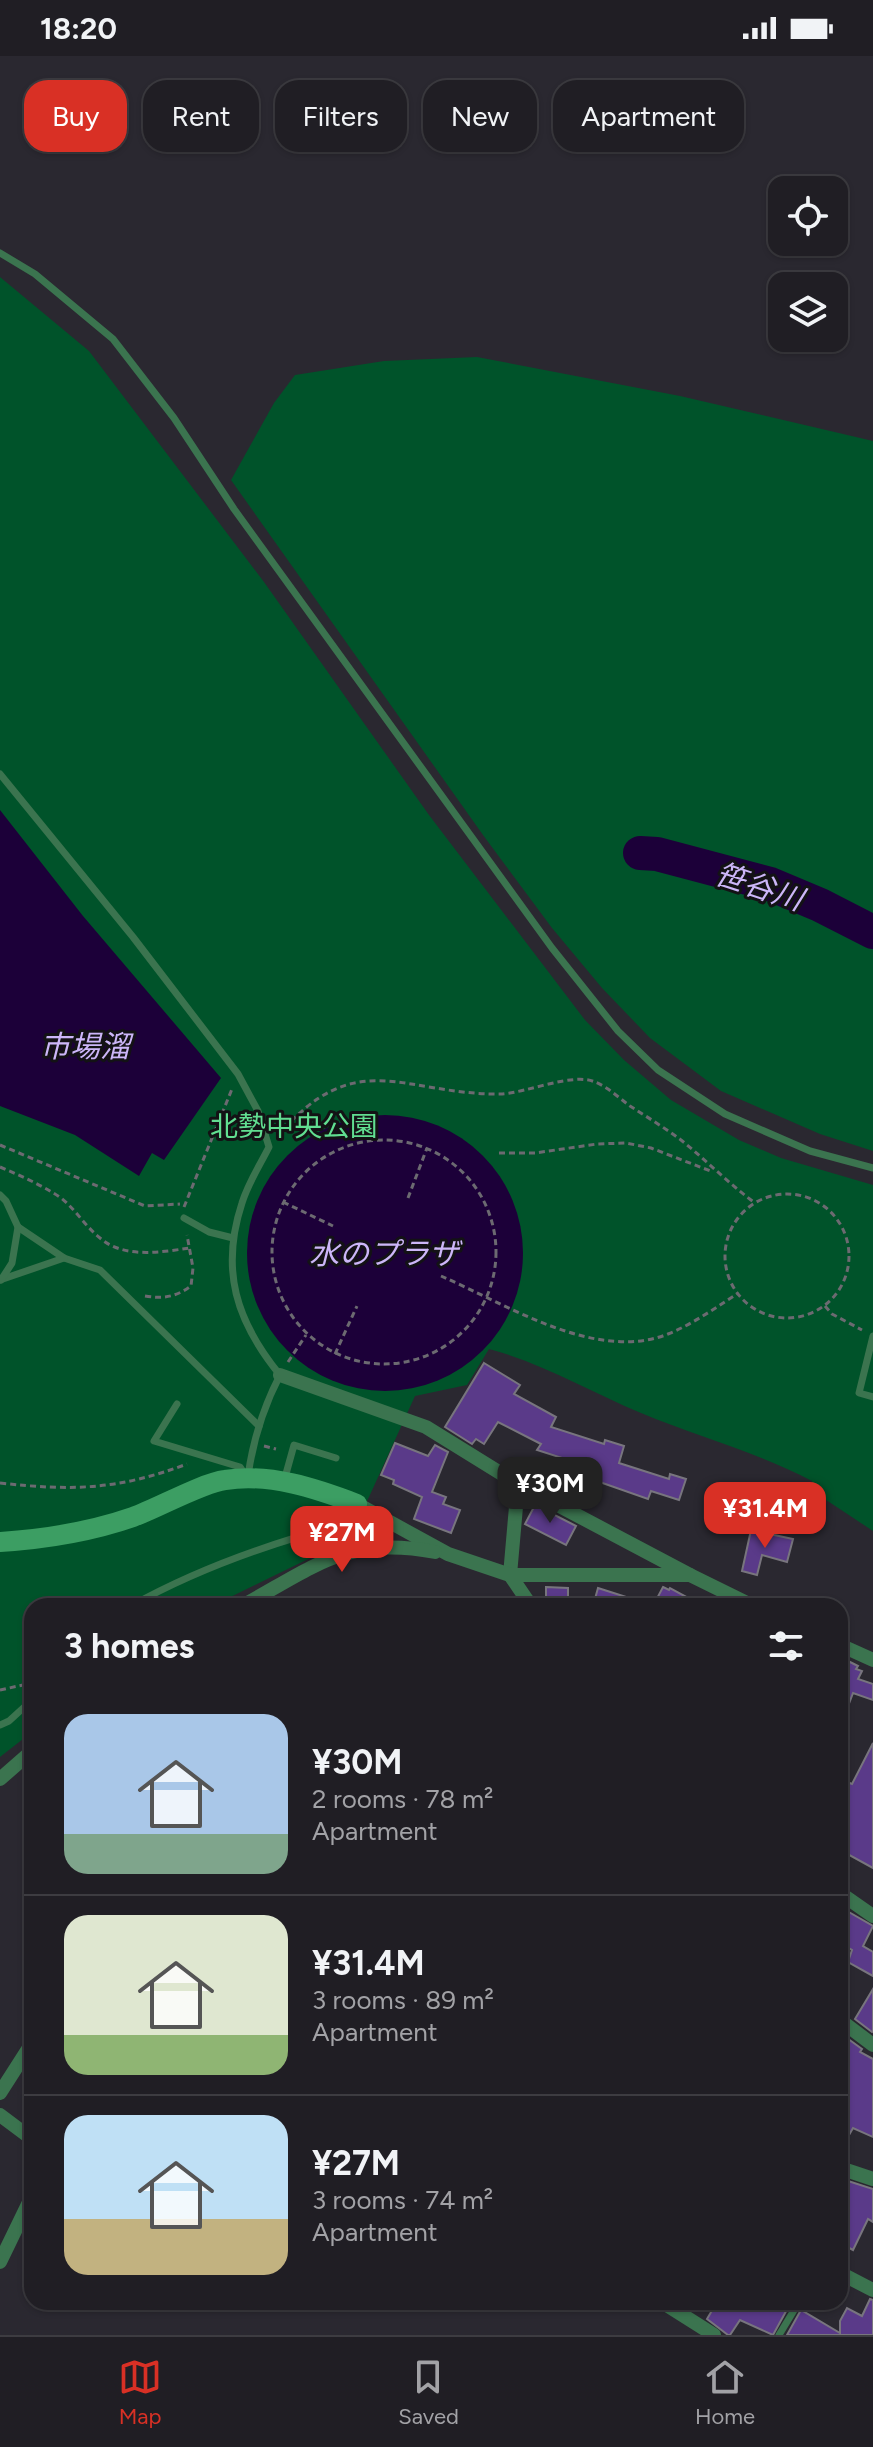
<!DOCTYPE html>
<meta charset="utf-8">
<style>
body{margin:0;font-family:Figtree,"Noto Sans JP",sans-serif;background:#2d2b31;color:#f1f3f6;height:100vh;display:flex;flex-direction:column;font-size:30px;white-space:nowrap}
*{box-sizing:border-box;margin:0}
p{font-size:26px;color:#a2a2a6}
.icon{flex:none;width:44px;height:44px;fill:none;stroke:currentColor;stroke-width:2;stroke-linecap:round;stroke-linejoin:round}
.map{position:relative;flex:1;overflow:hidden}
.side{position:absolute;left:24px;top:1542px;width:824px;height:712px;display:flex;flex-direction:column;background:#201e24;border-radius:24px;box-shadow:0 2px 6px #0004,0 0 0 2px #3d3c41}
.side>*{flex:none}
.top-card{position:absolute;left:24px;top:24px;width:826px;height:72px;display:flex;gap:16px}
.fabs{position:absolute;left:768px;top:120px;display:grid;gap:16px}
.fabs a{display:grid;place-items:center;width:80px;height:80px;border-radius:16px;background:#201e24;box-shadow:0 2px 6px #0004,0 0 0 2px #3d3c41;font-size:40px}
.price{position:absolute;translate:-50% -68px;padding:0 18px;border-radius:16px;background:#d93025;color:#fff;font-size:26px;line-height:52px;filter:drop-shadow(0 2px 4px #0008)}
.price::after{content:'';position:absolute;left:50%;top:48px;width:24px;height:18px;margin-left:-12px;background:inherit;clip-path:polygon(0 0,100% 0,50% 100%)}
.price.selected{background:#222;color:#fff}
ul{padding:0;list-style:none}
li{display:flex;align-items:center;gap:24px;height:200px;padding:0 40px}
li+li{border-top:2px solid #3d3c41}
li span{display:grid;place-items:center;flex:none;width:224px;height:160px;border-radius:24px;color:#555}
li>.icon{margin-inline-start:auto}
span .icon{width:96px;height:96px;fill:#fffc;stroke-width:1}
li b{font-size:34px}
h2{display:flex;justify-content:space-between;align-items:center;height:96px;padding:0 40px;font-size:34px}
.pill{padding:0 28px;border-radius:24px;background:#201e24;box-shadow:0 2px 6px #0004,0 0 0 2px #3d3c41;font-size:28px;line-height:72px}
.pill.selected{background:#d93025;color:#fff}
.status{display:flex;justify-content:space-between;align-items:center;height:56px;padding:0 40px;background:#201e24;direction:ltr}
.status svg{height:22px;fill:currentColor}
.tabs{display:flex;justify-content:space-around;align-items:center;height:112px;border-top:2px solid #3d3c41;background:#201e24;font-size:22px;color:#a2a2a6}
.tabs a{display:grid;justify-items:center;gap:4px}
.tabs .selected{color:#d93025}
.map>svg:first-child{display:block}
.green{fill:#00532a}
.water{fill:#1c0039}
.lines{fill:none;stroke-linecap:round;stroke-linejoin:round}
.river{stroke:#1c0039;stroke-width:34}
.building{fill:#5a3a89;stroke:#78757e;stroke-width:2}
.path{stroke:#6c6a71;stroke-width:3;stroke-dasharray:6 4;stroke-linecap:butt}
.lane{stroke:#3b744f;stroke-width:7}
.street{stroke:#3b744f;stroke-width:14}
.secondary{stroke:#3c9e63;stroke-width:20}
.labels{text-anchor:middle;stroke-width:6;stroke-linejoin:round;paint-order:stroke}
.park-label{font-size:28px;fill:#61de91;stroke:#131215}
.water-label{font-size:30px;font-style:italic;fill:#ccb6f8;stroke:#131215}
</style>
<div class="status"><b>18:20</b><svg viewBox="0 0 49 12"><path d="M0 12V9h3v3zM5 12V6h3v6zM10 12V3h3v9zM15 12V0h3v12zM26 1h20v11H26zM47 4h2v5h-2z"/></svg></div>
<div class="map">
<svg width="873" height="2279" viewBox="0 0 873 2279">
<rect width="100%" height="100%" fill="#2a2830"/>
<!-- green -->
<g class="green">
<path d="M 0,221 L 89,295 L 264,526 L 429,759 L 585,964 L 624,1004 L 671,1044 L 739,1084 L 781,1102 L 873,1129 L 873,1475 L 811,1434 L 812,1425 C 757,1396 698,1381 641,1357 C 591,1336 542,1307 489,1293 L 467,1329 L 415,1340 L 369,1441 L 347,1484 L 212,1550 L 32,1550 L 32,1676 L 0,1701 Z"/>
<path d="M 477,301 L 680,340 L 873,385 L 873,1095 L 820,1078 L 721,1035 L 650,982 L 602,932 L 552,872 L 483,779 L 231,424 L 274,347 L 295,319 L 384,305 Z"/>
</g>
<!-- water -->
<g class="water">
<path d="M 0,754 L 83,860 L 221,1022 L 164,1104 L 152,1097 L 139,1120 L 75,1079 L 0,1050 Z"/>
<circle cx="385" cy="1197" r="138"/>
</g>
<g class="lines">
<!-- river -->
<path class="river" d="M 640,797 L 657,798 L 770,828 L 820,849 L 873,876"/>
</g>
<!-- building -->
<g class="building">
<path d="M 484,1307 L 520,1329 L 514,1338 L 556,1361 L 551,1371 L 604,1388 L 605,1384 L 624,1390 L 619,1407 L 669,1423 L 670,1418 L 686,1423 L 679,1444 L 651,1435 L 648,1443 L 594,1424 L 580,1450 L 563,1441 L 581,1408 L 537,1394 L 541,1388 L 498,1366 L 484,1388 L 476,1383 L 472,1388 L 445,1371 Z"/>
<path d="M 395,1387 L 428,1400 L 435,1389 L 448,1396 L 432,1436 L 446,1441 L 443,1448 L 460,1454 L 451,1477 L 414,1463 L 422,1441 L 393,1428 L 394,1424 L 381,1419 Z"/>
<path d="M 535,1449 L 576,1470 L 566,1489 L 525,1468 Z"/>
<path d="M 751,1474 L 793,1483 L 787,1506 L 762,1499 L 757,1519 L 742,1515 Z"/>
<path d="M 546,1531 L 568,1532 L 568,1548 L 546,1547 Z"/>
<path d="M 663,1531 L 669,1534 L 670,1532 L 703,1550 L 653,1550 Z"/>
<path d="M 598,1532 L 645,1547 L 645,1550 L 593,1550 Z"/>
<path d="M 840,1601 L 858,1610 L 856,1613 L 862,1615 L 858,1623 L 873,1628 L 873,1644 L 853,1637 L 841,1669 Z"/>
<path d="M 873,1687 L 873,1812 L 840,1794 L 840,1723 L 852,1728 Z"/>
<path d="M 840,1851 L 873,1870 L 863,1890 L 873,1896 L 873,1920 L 848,1906 L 852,1894 L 840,1887 Z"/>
<path d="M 873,1933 L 873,1975 L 872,1976 L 855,1963 Z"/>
<path d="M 840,1977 L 862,1993 L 860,1996 L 873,2003 L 873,2081 L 853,2072 L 840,2095 Z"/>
<path d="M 845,2124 L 873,2133 L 873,2166 L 868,2163 L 853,2194 L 840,2187 L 840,2134 Z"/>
<path d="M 870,2243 L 873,2244 L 873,2279 L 787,2279 L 801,2254 L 840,2277 L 840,2265 L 847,2252 L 862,2260 Z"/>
<path d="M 717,2246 L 787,2246 L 790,2248 L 773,2279 L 740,2264 L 730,2279 L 728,2279 L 707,2263 Z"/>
</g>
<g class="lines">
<!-- path -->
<g class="path">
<path d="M 278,1080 C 355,988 404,1039 500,1038 C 527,1037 573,1016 595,1026 C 608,1031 619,1042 630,1050 C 647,1061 665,1072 681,1084 C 706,1104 728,1127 755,1147"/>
<circle cx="384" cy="1196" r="112"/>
<path d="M 0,1089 L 145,1150 L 180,1148"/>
<path d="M 499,1097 L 535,1097 L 597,1088 L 626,1087 L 651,1092 L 713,1116"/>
<path d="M 0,1111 C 21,1120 42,1129 61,1142 C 76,1154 85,1170 100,1182 C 124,1203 161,1196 190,1192"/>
<circle cx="787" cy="1200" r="62"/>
<path d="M 408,1142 L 427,1092"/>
<path d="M 283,1146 L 333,1170"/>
<path d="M 184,1151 L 232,1033"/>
<path d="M 441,1220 C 506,1248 596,1307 668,1278 C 693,1268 715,1252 737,1238"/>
<path d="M 145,1240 C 163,1243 176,1241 191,1230 L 193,1212 L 187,1179"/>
<path d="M 825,1250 L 832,1258 L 862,1274"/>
<path d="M 335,1298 L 357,1250"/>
<path d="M 288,1306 L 306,1279"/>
<path d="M 264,1390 L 276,1393"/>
<path d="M 0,1427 C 72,1435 118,1434 187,1408"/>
<path d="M 0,1634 L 32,1627"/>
</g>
<!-- lane -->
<g class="lane">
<path d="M 0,197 L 35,218 L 113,283 L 174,362 L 234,453 L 552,892 L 618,975 L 658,1014 L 725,1058 L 810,1095 L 873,1112"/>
<path d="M 0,718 L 133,881 L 238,1018 L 258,1055 L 269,1091 C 260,1109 248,1127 242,1147 C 220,1214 236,1265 280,1319 C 263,1352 253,1384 248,1420"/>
<path d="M 0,1139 L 6,1145 L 18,1171 L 64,1202 L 100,1214 L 259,1370"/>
<path d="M 184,1162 L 209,1176 L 233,1182"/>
<path d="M 0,1224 L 64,1202"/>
<path d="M 1,1224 L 12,1207 L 18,1171"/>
<path d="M 873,1280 L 859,1337 L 873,1341"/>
<path d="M 177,1348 L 154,1385 L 240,1411 L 244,1417"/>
<path d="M 284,1425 L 294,1389 L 336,1402"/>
<path d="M 131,1550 C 208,1507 291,1480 376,1460"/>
<path d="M 0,1669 L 9,1665 L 32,1644"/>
<path d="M 779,2279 L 799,2246"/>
</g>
<!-- street -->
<g class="street">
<path d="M 280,1319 L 426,1371 L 518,1428 L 690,1519"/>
<path d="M 518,1428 L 510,1519 L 531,1550"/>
<path d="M 357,1448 L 448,1498 L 510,1519 L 690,1519 L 753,1550"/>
<path d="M 242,1550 C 314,1511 347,1479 435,1496"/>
<path d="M 840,1589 L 873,1604"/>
<path d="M 0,1723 L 32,1695"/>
<path d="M 840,1837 L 873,1860"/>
<path d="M 840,1964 L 873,1989"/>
<path d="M 0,2037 L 32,1987"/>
<path d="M 0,2059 L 32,2083"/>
<path d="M 840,2112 L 873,2123"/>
<path d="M 0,2206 L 32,2140"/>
<path d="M 840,2217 L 873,2234"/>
<path d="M 662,2246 L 714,2279"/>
</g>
<!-- secondary -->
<path class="secondary" d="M 0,1486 C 45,1483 90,1476 133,1461 C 158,1452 202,1427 225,1424 C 270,1417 315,1432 357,1448"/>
</g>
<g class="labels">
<!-- park labels -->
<g class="park-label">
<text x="294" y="1080">北勢中央公園</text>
</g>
<!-- water labels -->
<g class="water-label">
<text transform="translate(759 831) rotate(18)" y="10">笹谷川</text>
<text x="85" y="1001">市場溜</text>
<text x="384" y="1208">水のプラザ</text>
</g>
</g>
</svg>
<div class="fabs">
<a><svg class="icon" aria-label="locate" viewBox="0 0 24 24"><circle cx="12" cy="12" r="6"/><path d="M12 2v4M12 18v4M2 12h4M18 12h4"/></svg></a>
<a><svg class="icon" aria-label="layers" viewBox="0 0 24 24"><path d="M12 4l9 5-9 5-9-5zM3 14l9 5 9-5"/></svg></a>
</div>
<b class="price selected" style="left:550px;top:1469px">¥30M</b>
<b class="price" style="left:765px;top:1494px">¥31.4M</b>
<b class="price" style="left:342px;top:1518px">¥27M</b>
<div class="top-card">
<a class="pill selected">Buy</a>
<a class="pill">Rent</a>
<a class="pill">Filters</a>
<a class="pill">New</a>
<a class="pill">Apartment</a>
</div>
<section class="side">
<h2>3 homes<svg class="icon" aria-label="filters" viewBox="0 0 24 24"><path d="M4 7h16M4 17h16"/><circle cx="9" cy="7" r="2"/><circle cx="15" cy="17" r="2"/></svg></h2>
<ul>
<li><span style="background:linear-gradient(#a9c7e8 75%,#7fa58c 0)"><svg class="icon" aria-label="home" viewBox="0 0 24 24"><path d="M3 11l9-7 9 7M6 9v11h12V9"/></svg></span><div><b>¥30M</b><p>2 rooms · 78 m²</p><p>Apartment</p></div></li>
<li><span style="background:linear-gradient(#dfe7d0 75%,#8fb573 0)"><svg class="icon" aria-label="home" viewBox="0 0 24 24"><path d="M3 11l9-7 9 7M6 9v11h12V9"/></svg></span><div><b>¥31.4M</b><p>3 rooms · 89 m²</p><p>Apartment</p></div></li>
<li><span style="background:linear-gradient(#bfe0f5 65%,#c2b280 0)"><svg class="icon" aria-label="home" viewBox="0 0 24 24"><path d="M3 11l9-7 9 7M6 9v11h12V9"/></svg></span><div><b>¥27M</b><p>3 rooms · 74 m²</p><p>Apartment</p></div></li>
</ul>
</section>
</div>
<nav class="tabs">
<a class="selected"><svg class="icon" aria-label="map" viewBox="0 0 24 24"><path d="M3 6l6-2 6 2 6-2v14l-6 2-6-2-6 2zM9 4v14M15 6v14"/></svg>Map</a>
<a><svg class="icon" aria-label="saved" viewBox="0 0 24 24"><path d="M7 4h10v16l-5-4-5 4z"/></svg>Saved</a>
<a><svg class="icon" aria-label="home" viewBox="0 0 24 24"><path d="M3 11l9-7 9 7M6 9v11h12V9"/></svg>Home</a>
</nav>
